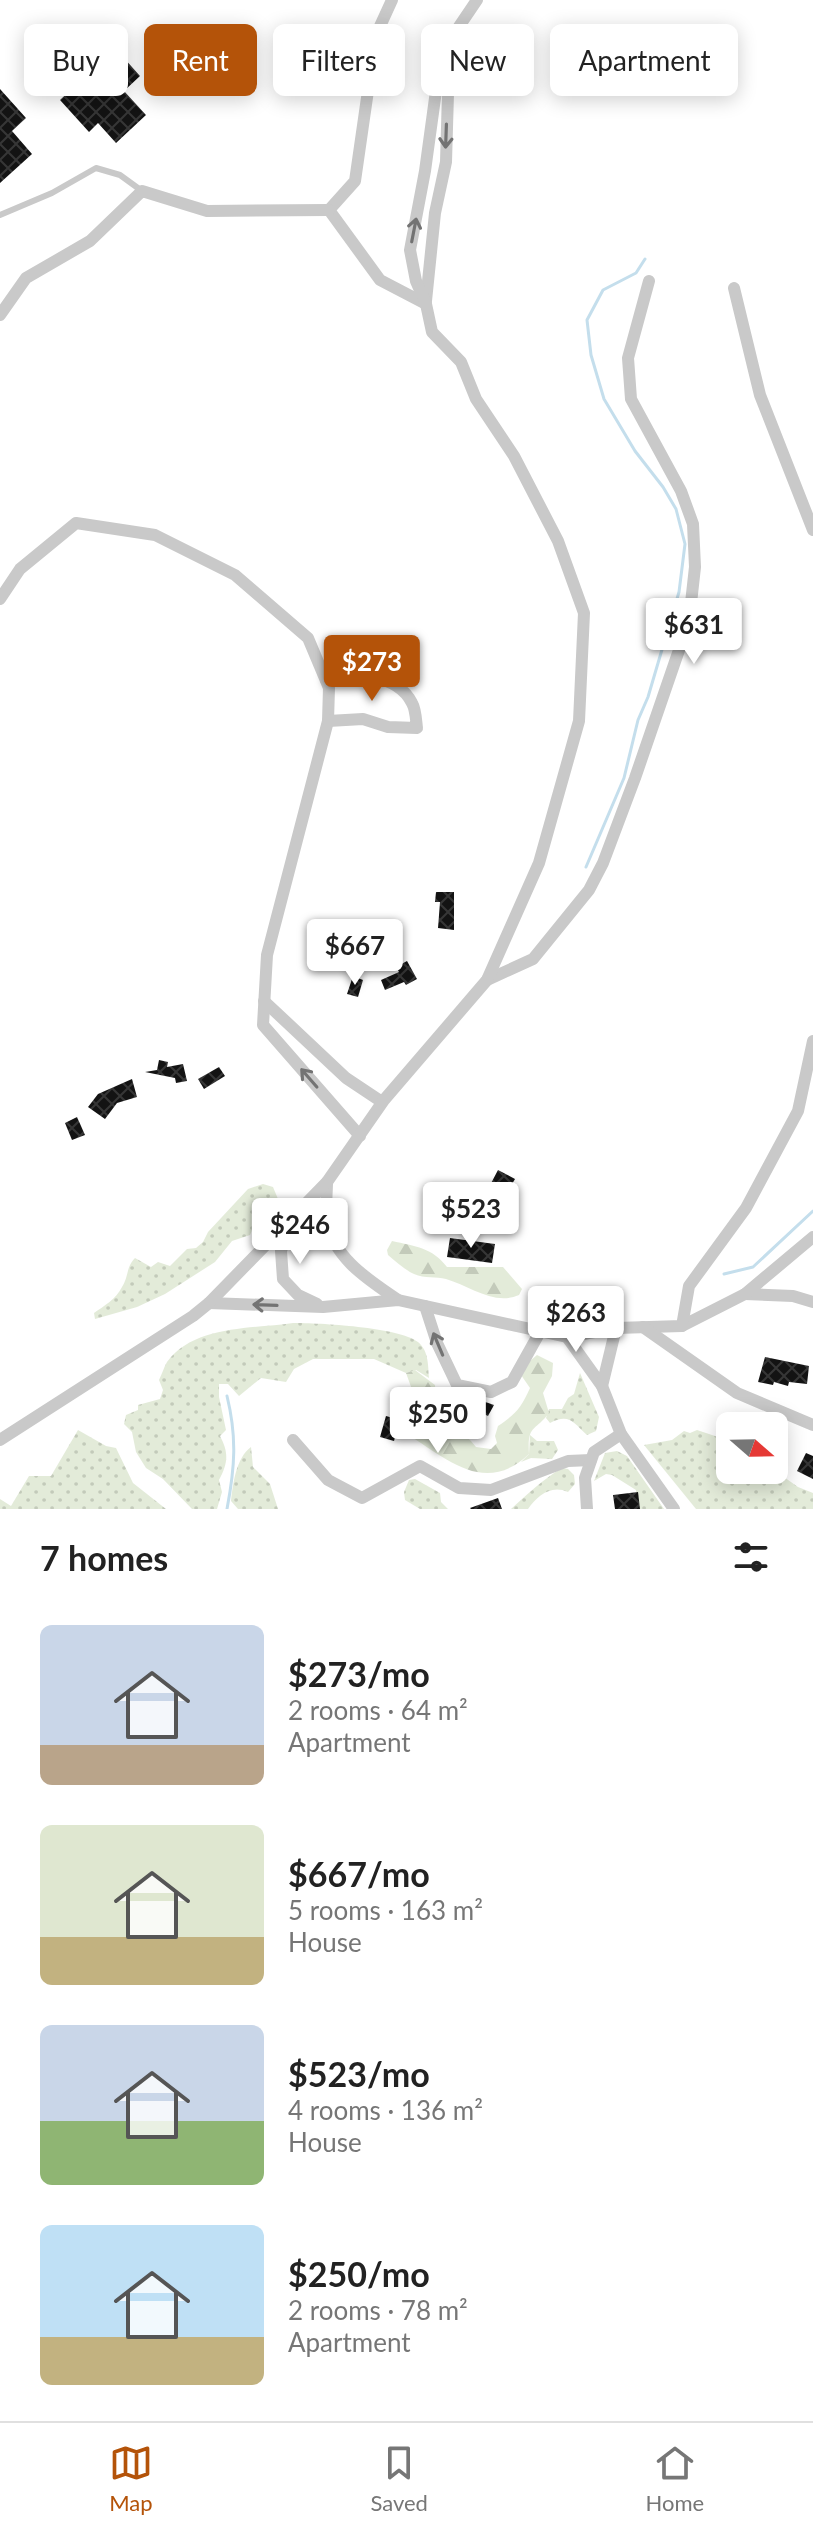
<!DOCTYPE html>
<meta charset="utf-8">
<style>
body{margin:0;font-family:Lato,sans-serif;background:#f6f6f6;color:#222;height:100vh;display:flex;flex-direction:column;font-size:30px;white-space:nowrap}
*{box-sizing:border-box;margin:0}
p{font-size:26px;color:#767676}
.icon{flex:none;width:44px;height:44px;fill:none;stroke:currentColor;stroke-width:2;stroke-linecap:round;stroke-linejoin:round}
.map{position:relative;height:1509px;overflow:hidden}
.sheet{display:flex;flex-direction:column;background:#fff;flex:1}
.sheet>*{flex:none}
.banner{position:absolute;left:24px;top:24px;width:766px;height:72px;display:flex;gap:16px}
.needle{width:52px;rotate:110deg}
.controls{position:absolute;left:716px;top:1412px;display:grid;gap:16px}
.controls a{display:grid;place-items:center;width:72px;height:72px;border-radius:12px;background:#fff;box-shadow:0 4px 20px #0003;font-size:40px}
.price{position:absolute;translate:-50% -68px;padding:0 18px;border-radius:8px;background:#fff;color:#222;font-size:26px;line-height:52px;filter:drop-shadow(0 2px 4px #0008)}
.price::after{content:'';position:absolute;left:50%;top:48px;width:24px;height:18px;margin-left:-12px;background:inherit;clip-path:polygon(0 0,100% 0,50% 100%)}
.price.selected{background:#b45309;color:#fff}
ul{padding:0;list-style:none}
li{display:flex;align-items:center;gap:24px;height:200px;padding:0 40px}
li span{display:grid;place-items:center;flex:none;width:224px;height:160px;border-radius:12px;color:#555}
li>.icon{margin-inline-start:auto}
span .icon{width:96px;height:96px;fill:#fffc;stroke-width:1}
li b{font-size:34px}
h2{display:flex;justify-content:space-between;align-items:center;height:96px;padding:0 40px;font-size:34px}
.pill{padding:0 28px;border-radius:12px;background:#fff;box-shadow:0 4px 20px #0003;font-size:28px;line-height:72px}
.pill.selected{background:#b45309;color:#fff}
.tab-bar{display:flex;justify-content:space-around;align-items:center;height:112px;border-top:2px solid #e0e0e0;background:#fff;font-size:22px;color:#767676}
.tab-bar a{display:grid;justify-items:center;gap:4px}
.tab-bar .selected{color:#b45309}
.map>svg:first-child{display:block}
.grass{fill:url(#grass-dots)}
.forest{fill:url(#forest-firs)}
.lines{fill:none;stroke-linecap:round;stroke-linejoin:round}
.stream{stroke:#c4deec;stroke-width:3}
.building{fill:url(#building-cross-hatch)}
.service{stroke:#c9c9c9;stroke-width:6}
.minor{stroke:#c9c9c9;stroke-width:12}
.oneway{stroke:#737373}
</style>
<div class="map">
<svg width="813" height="1509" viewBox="0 0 813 1509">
<defs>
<pattern id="grass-dots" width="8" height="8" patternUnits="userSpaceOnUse" patternTransform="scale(2)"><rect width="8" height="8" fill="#e3ebd9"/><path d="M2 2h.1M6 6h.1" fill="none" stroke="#c3caba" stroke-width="1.8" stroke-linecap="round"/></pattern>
<pattern id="forest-firs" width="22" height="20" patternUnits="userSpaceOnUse" patternTransform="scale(2)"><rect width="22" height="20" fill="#e3ebd9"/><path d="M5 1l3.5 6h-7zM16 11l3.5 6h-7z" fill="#c3caba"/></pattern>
<pattern id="building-cross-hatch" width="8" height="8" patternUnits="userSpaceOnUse" patternTransform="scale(2)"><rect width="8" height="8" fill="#131313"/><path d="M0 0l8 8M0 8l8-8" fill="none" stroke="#363636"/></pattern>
</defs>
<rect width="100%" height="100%" fill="#fff"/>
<!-- grass -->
<g class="grass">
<path d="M 263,1184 L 273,1187 L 278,1199 L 256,1222 L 250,1235 L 232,1241 L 215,1262 L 165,1294 L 137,1307 L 95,1319 L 94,1313 C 104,1306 116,1299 122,1287 C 129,1276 126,1267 135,1258 L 151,1267 L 158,1262 L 170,1266 L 187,1249 L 196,1248 L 203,1242 L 208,1232 L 248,1189 Z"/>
<path d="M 293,1323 C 319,1323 399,1327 418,1342 C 429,1351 428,1366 429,1378 L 416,1370 L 406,1373 L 374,1359 L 313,1359 L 294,1369 L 286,1382 L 261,1378 L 239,1396 L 228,1384 L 219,1384 L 219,1397 L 226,1430 L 220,1436 C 229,1453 228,1463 219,1480 L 222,1492 L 217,1509 L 192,1509 L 163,1479 L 146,1468 L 136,1452 L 132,1432 L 124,1424 L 126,1415 L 138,1410 L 138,1405 L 160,1399 L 163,1390 L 159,1380 C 162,1374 164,1367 167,1362 C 194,1325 253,1329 293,1323 Z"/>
<path d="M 580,1373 L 599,1417 L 596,1431 L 587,1435 C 573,1422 569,1413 550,1423 L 546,1418 L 549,1409 L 562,1409 L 568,1398 L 574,1394 Z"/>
<path d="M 78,1430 L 106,1446 L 116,1448 L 133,1483 L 166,1509 L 0,1509 L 0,1499 L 11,1506 L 29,1476 L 51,1476 Z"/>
<path d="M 697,1430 L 730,1441 L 730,1470 L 774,1470 L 798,1487 L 813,1493 L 813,1509 L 696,1509 L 644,1445 L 672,1440 L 684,1431 L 690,1433 Z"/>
<path d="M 530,1435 L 537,1441 L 554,1441 L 558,1450 L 552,1459 L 531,1458 L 521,1462 L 529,1454 Z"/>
<path d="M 251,1447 L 253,1467 L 270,1484 L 278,1509 L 238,1509 L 231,1501 C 233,1484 236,1458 251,1447 Z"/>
<path d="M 617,1451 L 627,1456 L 664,1509 L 637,1509 L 636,1490 L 612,1475 L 606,1474 L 594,1481 L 605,1453 Z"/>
<path d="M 562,1468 L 568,1469 L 574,1475 L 575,1484 L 568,1492 C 551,1484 537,1496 528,1509 L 511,1509 C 525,1496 546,1477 562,1468 Z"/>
<path d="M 415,1479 L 440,1493 L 441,1502 L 448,1509 L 420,1509 L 405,1500 L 404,1492 L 409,1480 Z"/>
</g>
<!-- forest -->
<g class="forest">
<path d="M 392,1241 C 415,1246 433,1248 447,1267 L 503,1267 L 522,1289 L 519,1295 C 494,1306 470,1286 446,1279 C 436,1276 425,1279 414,1274 C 405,1270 396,1262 388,1255 L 387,1250 Z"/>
<path d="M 537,1355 L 553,1363 L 552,1376 L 543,1393 L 549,1413 C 535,1432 527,1424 529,1454 C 485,1496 447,1459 407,1434 L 414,1395 L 406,1373 L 415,1370 L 435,1385 L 436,1407 C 441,1410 472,1441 476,1447 L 491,1449 L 497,1443 L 495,1436 L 498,1426 C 516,1414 521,1408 530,1388 L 521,1375 L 523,1367 Z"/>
</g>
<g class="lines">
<!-- stream -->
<g class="stream">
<path d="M 586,867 L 624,778 L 638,720 L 648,697 L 679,592 L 685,544 L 676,509 L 663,487 L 635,451 L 604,399 L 591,355 L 587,320 L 603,290 L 636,273 L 645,259"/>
<path d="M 724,1274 L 753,1267 L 813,1211"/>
<path d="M 227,1396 C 237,1437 235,1467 227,1509"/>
</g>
</g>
<!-- building -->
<g class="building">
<path d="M 115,48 L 140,76 L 124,91 L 146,115 L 116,143 L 98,123 L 89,132 L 60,100 Z"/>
<path d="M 0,89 L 26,118 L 12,131 L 32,154 L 0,183 Z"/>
<path d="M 436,892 L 454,892 L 454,930 L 438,928 L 440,902 L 435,902 Z"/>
<path d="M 407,961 L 417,979 L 406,985 L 404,982 L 385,990 L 381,980 L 399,972 L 396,967 Z"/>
<path d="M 353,976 L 363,980 L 358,997 L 347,994 Z"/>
<path d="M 159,1060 L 168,1062 L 167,1067 L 183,1064 L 187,1081 L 176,1083 L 175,1078 L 145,1072 L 157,1070 Z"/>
<path d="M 219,1067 L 225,1076 L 204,1089 L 198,1079 Z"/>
<path d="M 132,1079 L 137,1097 L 117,1103 L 105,1119 L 88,1107 L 98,1094 Z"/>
<path d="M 77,1117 L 85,1135 L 72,1140 L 65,1123 Z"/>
<path d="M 498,1170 L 515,1179 L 505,1197 L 500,1195 L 492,1210 L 470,1199 L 477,1186 L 487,1191 Z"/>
<path d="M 450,1238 L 495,1244 L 492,1263 L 447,1257 Z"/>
<path d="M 765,1357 L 809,1366 L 807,1384 L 789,1382 L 788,1386 L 774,1382 L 773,1385 L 758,1382 Z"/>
<path d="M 474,1398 L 494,1405 L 488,1416 L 469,1407 Z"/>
<path d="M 386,1416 L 400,1420 L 394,1441 L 380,1437 Z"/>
<path d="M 806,1453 L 813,1456 L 813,1479 L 797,1471 Z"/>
<path d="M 638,1492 L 640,1509 L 615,1509 L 613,1495 Z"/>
<path d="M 498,1498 L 502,1509 L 471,1509 L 470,1508 Z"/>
</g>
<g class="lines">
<!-- service -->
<path class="service" d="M 0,215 L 52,193 L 96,168 L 120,175 L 142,191"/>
<!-- minor -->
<g class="minor">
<path d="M 392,0 L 376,35 L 355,181 L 329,210 L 380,280 L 426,304"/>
<path d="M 734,288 L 760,395 L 813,530"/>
<path d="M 426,301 L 435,213 L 446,162 L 448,93 L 454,46"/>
<path d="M 0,315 L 26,278 L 90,241 L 142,191 L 207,211 L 329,210"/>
<path d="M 0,599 L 20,569 L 76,523 L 155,535 L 235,575 L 308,638 L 329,688 L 328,721 L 267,955 L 263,1025 L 360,1136"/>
<path d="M 326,680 C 353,673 397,673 412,703 C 416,710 416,721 417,728 L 388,727 L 363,719 L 328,721"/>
<path d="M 487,980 L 533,959 L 589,890 L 603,863 L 635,778 L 689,621 L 695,567 L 693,524 L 681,491 L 631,399 L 628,358 L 649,281"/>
<path d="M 264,1001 L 346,1078 L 382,1102"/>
<path d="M 327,1182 C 327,1194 325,1208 327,1221 C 334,1259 369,1280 398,1300"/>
<path d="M 290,1222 L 281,1251 L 283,1279 L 298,1295 L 317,1304"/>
<path d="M 745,1294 L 793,1296 L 813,1302"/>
<path d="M 209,1303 L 323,1307 L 398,1300 L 567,1337 L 616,1328 L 682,1326 L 745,1294 L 813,1237"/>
<path d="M 425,1306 L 437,1343 L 457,1385 L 491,1392 L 512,1382 L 541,1330"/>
<path d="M 682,1326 L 689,1286 L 746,1208 L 798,1111 L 813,1041"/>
<path d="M 643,1327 L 737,1393 L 813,1425"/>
<path d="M 567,1337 L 602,1386 L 621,1434 L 674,1509"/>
<path d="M 602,1386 L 616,1328"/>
<path d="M 0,1440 L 193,1316 L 209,1303 L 327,1182 L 384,1100 L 487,980 L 539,863 L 579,721 L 584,613 L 558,541 L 514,456 L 476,399 L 461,362 L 432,332 L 426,304 L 416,281 L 410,250 L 425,171 L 439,69 L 456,31 L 477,0"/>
<path d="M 293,1440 L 328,1480 L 362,1498 L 420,1466 L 459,1488 L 491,1490 L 568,1461 L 591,1460"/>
<path d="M 587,1509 L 585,1478 L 594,1452 L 621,1434"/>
</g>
</g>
<!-- one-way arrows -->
<defs><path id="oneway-shaft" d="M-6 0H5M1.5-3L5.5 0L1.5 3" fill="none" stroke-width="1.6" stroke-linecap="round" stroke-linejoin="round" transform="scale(2)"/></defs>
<g class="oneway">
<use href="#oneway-shaft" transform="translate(446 136) rotate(92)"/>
<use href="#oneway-shaft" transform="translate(414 230) rotate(-79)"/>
<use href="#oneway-shaft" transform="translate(309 1078) rotate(-131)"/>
<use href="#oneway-shaft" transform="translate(265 1305) rotate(-178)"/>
<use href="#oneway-shaft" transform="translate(438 1344) rotate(-113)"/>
</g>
</svg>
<div class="controls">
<a><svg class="needle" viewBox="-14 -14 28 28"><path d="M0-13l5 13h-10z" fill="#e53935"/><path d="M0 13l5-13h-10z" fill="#767676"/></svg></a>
</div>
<b class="price" style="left:694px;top:666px">$631</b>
<b class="price selected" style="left:372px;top:703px">$273</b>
<b class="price" style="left:355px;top:987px">$667</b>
<b class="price" style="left:471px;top:1250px">$523</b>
<b class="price" style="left:300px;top:1266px">$246</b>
<b class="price" style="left:576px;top:1354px">$263</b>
<b class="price" style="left:438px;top:1455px">$250</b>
<div class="banner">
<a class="pill">Buy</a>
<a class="pill selected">Rent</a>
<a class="pill">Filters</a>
<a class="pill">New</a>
<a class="pill">Apartment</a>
</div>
</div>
<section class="sheet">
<h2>7 homes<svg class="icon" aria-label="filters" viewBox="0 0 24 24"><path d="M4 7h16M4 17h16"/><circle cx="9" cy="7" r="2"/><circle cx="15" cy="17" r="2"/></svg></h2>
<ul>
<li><span style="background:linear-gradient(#c9d6e8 75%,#b9a48a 0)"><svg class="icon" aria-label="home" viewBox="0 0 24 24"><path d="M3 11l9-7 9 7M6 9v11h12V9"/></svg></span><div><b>$273/mo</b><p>2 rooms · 64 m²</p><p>Apartment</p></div></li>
<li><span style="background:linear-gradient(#dfe7d0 70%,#c2b280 0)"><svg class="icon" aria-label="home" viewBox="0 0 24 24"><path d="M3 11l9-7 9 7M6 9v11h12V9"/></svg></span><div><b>$667/mo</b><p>5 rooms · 163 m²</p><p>House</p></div></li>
<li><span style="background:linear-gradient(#c9d6e8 60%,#8fb573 0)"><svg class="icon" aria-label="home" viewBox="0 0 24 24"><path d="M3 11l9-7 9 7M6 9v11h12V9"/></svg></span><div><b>$523/mo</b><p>4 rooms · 136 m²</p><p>House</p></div></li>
<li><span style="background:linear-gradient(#bfe0f5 70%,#c2b280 0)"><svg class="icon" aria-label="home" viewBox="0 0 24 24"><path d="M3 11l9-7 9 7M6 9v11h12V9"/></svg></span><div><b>$250/mo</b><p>2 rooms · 78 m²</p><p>Apartment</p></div></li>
</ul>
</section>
<nav class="tab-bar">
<a class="selected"><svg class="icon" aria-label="map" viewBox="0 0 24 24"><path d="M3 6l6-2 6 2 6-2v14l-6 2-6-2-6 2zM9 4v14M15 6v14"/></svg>Map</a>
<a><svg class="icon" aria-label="saved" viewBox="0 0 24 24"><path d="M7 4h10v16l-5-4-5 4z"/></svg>Saved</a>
<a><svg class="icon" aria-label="home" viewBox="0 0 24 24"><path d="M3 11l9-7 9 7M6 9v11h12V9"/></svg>Home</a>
</nav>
